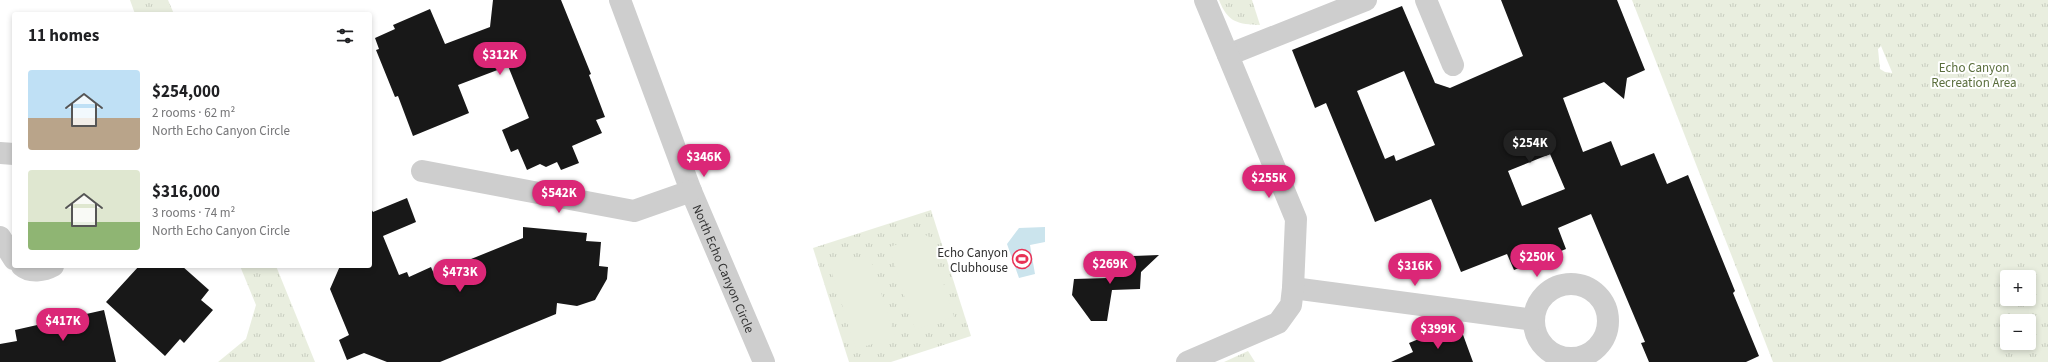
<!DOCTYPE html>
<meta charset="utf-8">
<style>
body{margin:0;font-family:"Source Sans 3",sans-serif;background:#f2f2f2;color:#202124;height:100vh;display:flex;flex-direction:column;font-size:15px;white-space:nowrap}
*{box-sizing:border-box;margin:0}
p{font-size:13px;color:#757577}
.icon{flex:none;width:22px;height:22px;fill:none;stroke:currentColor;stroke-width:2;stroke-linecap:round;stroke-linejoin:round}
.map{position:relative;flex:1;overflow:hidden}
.details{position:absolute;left:12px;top:12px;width:360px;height:256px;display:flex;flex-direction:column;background:#fff;border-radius:4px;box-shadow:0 2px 6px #0003}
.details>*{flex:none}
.fabs{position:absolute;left:2000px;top:270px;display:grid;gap:8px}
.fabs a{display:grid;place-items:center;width:36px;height:36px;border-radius:4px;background:#fff;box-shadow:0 2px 6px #0003;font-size:20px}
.price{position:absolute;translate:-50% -34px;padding:0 9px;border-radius:14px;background:#db2777;color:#fff;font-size:13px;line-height:26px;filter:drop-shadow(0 1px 2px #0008)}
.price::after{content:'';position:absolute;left:50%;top:24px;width:12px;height:9px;margin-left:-6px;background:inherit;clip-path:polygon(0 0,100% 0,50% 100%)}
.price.current{background:#222;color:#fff}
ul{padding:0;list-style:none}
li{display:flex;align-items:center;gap:12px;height:100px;padding:0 16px}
li span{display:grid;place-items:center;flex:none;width:112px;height:80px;border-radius:4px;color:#555}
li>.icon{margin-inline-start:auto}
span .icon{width:48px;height:48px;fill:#fffc;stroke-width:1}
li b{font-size:17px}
h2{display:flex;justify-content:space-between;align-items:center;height:48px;padding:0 16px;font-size:17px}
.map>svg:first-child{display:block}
.grass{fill:url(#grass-tufts);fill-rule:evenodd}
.pitch{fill:#e9eedf}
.water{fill:#cbe4ed}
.building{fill:#181818;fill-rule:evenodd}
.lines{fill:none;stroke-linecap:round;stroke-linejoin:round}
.minor{stroke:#cecece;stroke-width:22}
.labels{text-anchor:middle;stroke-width:4;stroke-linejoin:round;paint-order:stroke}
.park-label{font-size:13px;fill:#5a6e3d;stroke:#fff}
.poi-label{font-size:13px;fill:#313131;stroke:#fff;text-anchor:end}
.street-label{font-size:13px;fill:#313131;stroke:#fff}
</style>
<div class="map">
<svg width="2048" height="362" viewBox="0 0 2048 362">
<defs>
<pattern id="grass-tufts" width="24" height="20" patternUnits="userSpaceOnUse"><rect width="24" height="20" fill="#e9eedf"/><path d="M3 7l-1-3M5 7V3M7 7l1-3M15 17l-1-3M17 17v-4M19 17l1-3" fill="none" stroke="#c8cdc0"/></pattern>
</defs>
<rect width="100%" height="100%" fill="#fff"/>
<!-- grass -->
<g class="grass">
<path d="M 130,0 L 168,0 L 174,14 L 135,14 Z"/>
<path d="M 1219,0 L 1252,0 L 1260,25 C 1238,24 1228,23 1219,0 Z"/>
<path d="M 1632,0 L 2048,0 L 2048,362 L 1773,362 ZM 1881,46 L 1892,72 L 1892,73 L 1885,72 L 1880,69 L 1878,49 ZM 2007,277 L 2029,277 L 2029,299 L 2007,299 ZM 2007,321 L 2029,321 L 2029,343 L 2007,343 Z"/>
<path d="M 931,210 L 971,336 L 891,362 L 849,362 L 813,248 Z"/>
<path d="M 240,266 L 276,266 L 315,362 L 218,362 L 246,339 L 256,305 Z"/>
<path d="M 1248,351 L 1255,362 L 1224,362 Z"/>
</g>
<!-- pitch -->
<g class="pitch">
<path d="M 928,235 L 954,317 L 915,330 L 889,247 Z"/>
<path d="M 869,255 L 895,337 L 856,349 L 830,267 Z"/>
</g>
<!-- water -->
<path class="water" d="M 1045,227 L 1045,242 L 1030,245 L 1035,274 L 1019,278 L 1007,244 L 1019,228 Z"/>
<!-- building -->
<g class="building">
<path d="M 493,0 L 561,0 L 591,74 L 589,75 L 605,117 L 596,120 L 602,133 L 572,146 L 579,163 L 561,170 L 557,162 L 546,167 L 540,164 L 527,170 L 518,149 L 511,152 L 502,130 L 529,118 L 508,66 L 458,85 L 469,113 L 413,136 L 398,96 L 395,97 L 376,50 L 379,49 L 375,38 L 395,29 L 393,25 L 430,9 L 445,44 L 490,27 Z"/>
<path d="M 1501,0 L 1617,0 L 1645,70 L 1627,78 L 1624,99 L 1604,82 L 1563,98 L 1583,152 L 1611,141 L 1621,166 L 1654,153 L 1667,184 L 1688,175 L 1735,291 L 1733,293 L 1759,356 L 1746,362 L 1649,362 L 1641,343 L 1645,342 L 1591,214 L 1558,228 L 1566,249 L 1514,270 L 1507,254 L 1461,272 L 1431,199 L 1375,222 L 1326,103 L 1315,108 L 1292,50 L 1402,6 L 1435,83 L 1450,88 L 1523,56 ZM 1404,71 L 1435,145 L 1396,161 L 1394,155 L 1385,159 L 1357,91 ZM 1550,154 L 1565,189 L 1522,206 L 1508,171 Z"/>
<path d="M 407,198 L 416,222 L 383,236 L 399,275 L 407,272 L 409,277 L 431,267 L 434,274 L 523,238 L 523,227 L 587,233 L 586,241 L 601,242 L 599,266 L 608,267 L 607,279 L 595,300 L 577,306 L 557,303 L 556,314 L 440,362 L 387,362 L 364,353 L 347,360 L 339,340 L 349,335 L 330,289 L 340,266 L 370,266 L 370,207 L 373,212 Z"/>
<path d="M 1159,255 L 1141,272 L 1140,289 L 1112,290 L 1107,321 L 1091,321 L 1072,295 L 1074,279 L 1108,278 L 1108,257 Z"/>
<path d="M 139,266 L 182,266 L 209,290 L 201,300 L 213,310 L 184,343 L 180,339 L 165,356 L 106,302 Z"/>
<path d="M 104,310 L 116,362 L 0,362 L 0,344 L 17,341 L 15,330 Z"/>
<path d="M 1436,332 L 1440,341 L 1462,332 L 1473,362 L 1391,362 L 1413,352 L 1409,343 Z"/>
</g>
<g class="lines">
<!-- minor -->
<g class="minor">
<path id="s1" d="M 620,0 L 691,191 L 764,362"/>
<path d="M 1426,0 L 1453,65"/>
<path d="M 1228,55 L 1366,0"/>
<path d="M 0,153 L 14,154"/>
<path d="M 422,171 L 634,211 L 691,191"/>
<path d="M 0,237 L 14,259"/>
<path d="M 22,266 C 30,273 44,271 53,266"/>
<circle cx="1571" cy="321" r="37"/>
<path d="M 1293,288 L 1534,320"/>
<path d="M 1187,362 L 1278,323 L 1291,305 L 1293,288 L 1296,219 L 1205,0"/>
</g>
</g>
<!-- icons -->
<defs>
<symbol id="stadium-ring" viewBox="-11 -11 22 22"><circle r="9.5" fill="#fff" stroke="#e83256" stroke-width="1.5"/><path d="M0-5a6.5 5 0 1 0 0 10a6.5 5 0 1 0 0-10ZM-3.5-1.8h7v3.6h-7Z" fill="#e83256"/></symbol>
</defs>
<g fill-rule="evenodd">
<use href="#stadium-ring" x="1011" y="248" width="22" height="22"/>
</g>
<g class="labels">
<!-- park labels -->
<g class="park-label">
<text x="1974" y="72">Echo Canyon<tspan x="1974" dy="15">Recreation Area</tspan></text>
</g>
<!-- poi labels -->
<g class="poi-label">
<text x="1008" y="257">Echo Canyon<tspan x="1008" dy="15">Clubhouse</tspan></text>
</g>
<!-- street labels -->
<g class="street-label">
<text dy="5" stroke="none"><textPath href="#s1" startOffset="288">North Echo Canyon Circle</textPath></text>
</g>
</g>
</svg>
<div class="fabs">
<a>+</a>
<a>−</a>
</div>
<b class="price" style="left:500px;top:76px">$312K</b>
<b class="price current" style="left:1530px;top:164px">$254K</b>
<b class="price" style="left:704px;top:178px">$346K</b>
<b class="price" style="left:1269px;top:199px">$255K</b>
<b class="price" style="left:559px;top:214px">$542K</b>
<b class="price" style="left:1537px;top:278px">$250K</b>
<b class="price" style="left:1110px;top:285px">$269K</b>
<b class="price" style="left:1415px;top:287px">$316K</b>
<b class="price" style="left:460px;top:293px">$473K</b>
<b class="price" style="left:63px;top:342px">$417K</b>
<b class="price" style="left:1438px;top:350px">$399K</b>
<section class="details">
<h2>11 homes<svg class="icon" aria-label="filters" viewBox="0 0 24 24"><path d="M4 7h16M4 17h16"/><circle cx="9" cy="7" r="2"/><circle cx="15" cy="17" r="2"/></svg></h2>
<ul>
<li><span style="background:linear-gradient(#bfe0f5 60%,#b9a48a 0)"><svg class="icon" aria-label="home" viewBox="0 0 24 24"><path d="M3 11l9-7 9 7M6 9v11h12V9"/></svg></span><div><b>$254,000</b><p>2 rooms · 62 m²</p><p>North Echo Canyon Circle</p></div></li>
<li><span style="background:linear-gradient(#dfe7d0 65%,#8fb573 0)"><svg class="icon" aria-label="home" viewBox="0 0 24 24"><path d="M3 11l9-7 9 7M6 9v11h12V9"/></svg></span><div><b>$316,000</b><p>3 rooms · 74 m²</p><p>North Echo Canyon Circle</p></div></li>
</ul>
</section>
</div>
